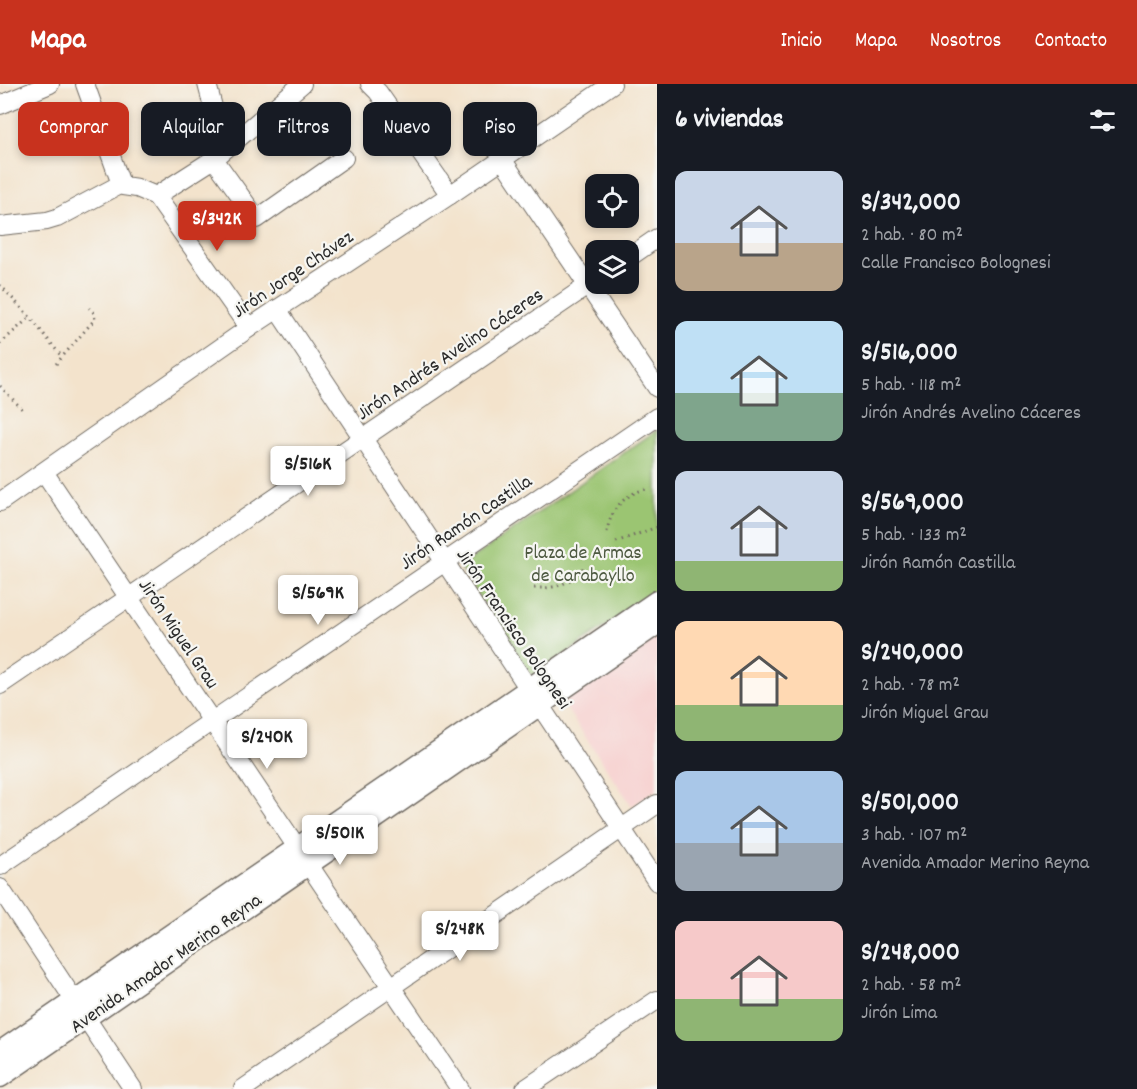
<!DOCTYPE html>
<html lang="es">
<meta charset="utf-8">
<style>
body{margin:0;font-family:Dekko,sans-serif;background:#242831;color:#f1f3f6;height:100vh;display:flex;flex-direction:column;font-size:22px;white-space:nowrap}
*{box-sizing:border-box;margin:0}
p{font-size:20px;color:#9ea1a6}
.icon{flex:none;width:33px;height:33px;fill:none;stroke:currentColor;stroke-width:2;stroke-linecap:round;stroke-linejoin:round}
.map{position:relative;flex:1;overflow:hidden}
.details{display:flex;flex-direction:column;background:#171b24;width:480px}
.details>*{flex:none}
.banner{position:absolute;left:18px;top:18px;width:549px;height:54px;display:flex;gap:12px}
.fabs{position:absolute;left:585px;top:90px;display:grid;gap:12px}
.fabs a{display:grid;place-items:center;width:54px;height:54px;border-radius:12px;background:#171b24;box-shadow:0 3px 9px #0003;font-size:30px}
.price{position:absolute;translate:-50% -51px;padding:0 14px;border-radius:6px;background:#fff;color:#222;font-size:20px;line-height:39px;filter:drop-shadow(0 2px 3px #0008)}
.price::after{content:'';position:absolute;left:50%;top:36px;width:18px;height:14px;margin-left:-9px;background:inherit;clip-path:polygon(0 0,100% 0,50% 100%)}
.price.on{background:#c8321e;color:#fff}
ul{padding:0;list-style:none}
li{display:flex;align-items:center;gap:18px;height:150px;padding:0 18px}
li span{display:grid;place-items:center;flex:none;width:168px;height:120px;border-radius:12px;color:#555}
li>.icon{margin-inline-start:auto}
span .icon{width:72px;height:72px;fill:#fffc;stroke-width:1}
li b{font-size:26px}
h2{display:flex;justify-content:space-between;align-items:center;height:72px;padding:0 18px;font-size:26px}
.chip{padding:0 21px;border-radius:12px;background:#171b24;box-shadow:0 3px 9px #0003;font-size:21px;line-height:54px}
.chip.on{background:#c8321e;color:#fff}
header{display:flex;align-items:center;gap:36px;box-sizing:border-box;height:84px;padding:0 30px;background:#c8321e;color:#fff}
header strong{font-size:28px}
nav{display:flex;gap:33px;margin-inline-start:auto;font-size:21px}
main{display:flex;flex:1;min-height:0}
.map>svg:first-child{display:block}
.built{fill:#f7d0cf}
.green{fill:#9bc572;stroke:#63784e;stroke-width:1.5}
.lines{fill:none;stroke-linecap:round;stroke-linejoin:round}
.minor-casing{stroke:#716b63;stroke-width:20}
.tertiary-casing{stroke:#716b63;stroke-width:25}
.path{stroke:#716b63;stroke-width:3;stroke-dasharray:1.5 4.5;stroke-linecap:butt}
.minor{stroke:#fff;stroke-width:18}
.tertiary{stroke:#fff;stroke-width:22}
.labels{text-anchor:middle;stroke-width:4.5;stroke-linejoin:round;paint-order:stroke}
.street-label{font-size:20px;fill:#2b2b2b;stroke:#f6f6f2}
.park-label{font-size:20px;fill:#4d5940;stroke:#f6f6f2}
</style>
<header>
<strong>Mapa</strong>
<nav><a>Inicio</a><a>Mapa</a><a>Nosotros</a><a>Contacto</a></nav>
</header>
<main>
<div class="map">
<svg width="657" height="1005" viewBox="0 0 657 1005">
<rect width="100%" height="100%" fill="#f6f6f2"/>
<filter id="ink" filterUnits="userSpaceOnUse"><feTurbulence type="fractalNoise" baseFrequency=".0167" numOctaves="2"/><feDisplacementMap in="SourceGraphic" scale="12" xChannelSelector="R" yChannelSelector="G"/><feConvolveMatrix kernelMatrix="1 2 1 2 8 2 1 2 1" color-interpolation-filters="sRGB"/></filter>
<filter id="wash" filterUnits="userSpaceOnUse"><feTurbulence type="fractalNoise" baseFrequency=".008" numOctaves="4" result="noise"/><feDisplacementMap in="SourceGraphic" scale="24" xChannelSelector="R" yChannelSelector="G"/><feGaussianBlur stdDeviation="1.35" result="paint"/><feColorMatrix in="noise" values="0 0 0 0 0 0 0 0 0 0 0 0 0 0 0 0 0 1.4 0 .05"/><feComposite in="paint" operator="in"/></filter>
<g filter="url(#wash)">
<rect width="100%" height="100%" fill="#f3e3cc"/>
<!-- built -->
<path class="built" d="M 657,552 L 657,705 L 632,722 L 562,618 Z"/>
<!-- green -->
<path class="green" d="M 657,346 L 657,507 L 532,593 L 460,483 Z"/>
</g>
<g filter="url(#ink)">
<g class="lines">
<defs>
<g id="minor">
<path d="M 85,0 L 121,100"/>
<path d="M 207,0 L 224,65"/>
<path d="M 370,0 L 378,8 L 450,111"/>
<path d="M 0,21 L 50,0"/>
<path d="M 214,75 L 257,135 L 344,74"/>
<path d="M 502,75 L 657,304"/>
<path d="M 121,100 L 123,102 L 137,104 L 156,112 L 214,75 L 302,0"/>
<path d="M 156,112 L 249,244"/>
<path d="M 0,142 L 47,137 L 57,134 L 121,100"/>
<path d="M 628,174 L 657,154"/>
<path d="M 277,225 L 657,798"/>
<path d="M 44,388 L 460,1005"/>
<path d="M 0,418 L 249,244 L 450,111 L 612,0"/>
<path d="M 0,601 L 596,196"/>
<path d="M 0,782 L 657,333"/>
<path d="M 0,804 L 133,1005"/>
<path d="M 243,1005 L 657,720"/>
<path d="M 525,1005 L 657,916"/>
</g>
<g id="tertiary">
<path d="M 0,969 L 657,518"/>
<path d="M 0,992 L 657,539"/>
</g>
</defs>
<!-- minor casing -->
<use href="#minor" class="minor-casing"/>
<!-- tertiary casing -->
<use href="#tertiary" class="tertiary-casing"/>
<!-- path -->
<g class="path">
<path d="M 0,201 L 30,233 L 62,273"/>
<path d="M 0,260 L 30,233"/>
<path d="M 56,280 L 95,235 L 94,229 L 89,224"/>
<path d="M 0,302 L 23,326"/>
<path d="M 607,448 C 610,426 625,409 647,405"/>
<path d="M 616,458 L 657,443"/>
<path d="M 534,504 C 559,505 570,499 586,481"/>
</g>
<!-- minor -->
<use href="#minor" class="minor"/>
<!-- tertiary -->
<use href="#tertiary" class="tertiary"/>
</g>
</g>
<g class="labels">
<!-- street labels -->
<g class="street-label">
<text transform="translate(292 189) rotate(-34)" y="7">Jirón Jorge Chávez</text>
<text transform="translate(449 269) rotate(-34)" y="7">Jirón Andrés Avelino Cáceres</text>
<text transform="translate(465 437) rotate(-34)" y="7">Jirón Ramón Castilla</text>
<text transform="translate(515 544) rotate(56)" y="7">Jirón Francisco Bolognesi</text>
<text transform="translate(180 549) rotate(56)" y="7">Jirón Miguel Grau</text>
<text transform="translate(165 878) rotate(-35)" y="7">Avenida Amador Merino Reyna</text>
</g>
<!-- park labels -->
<g class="park-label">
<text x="583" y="474">Plaza de Armas<tspan x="583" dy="23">de Carabayllo</tspan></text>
</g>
</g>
</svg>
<div class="fabs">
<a><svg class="icon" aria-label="locate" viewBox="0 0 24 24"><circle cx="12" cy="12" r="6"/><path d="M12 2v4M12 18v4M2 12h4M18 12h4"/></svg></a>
<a><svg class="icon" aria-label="layers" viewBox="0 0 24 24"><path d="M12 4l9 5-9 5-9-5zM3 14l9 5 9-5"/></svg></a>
</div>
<b class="price on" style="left:217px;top:168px">S/342K</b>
<b class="price" style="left:308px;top:413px">S/516K</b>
<b class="price" style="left:318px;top:542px">S/569K</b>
<b class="price" style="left:267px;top:686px">S/240K</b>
<b class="price" style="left:340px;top:782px">S/501K</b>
<b class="price" style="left:460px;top:878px">S/248K</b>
<div class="banner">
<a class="chip on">Comprar</a>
<a class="chip">Alquilar</a>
<a class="chip">Filtros</a>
<a class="chip">Nuevo</a>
<a class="chip">Piso</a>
</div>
</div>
<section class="details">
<h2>6 viviendas<svg class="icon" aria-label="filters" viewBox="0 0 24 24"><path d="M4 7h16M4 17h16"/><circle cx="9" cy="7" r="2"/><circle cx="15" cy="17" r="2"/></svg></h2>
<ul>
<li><span style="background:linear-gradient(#c9d6e8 60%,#b9a48a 0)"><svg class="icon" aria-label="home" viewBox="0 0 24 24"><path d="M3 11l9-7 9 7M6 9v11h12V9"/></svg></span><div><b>S/342,000</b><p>2 hab. · 80 m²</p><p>Calle Francisco Bolognesi</p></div></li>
<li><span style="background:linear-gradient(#bfe0f5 60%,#7fa58c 0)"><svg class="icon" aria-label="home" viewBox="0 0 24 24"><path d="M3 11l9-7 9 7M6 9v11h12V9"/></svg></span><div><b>S/516,000</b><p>5 hab. · 118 m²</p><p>Jirón Andrés Avelino Cáceres</p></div></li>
<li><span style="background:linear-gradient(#c9d6e8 75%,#8fb573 0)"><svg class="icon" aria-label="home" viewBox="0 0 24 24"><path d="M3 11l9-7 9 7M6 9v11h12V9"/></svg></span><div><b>S/569,000</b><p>5 hab. · 133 m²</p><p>Jirón Ramón Castilla</p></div></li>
<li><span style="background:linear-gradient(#ffd9b3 70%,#8fb573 0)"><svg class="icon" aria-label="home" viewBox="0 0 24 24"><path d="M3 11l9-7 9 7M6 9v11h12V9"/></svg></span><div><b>S/240,000</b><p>2 hab. · 78 m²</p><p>Jirón Miguel Grau</p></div></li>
<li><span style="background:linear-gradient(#a9c7e8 60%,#9aa5b1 0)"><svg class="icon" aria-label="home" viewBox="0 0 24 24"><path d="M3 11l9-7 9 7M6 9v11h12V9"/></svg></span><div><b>S/501,000</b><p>3 hab. · 107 m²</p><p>Avenida Amador Merino Reyna</p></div></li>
<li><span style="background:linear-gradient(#f6c9c9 65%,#8fb573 0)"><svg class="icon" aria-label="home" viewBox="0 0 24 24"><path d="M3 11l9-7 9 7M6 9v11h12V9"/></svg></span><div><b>S/248,000</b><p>2 hab. · 58 m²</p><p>Jirón Lima</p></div></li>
</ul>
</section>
</main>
